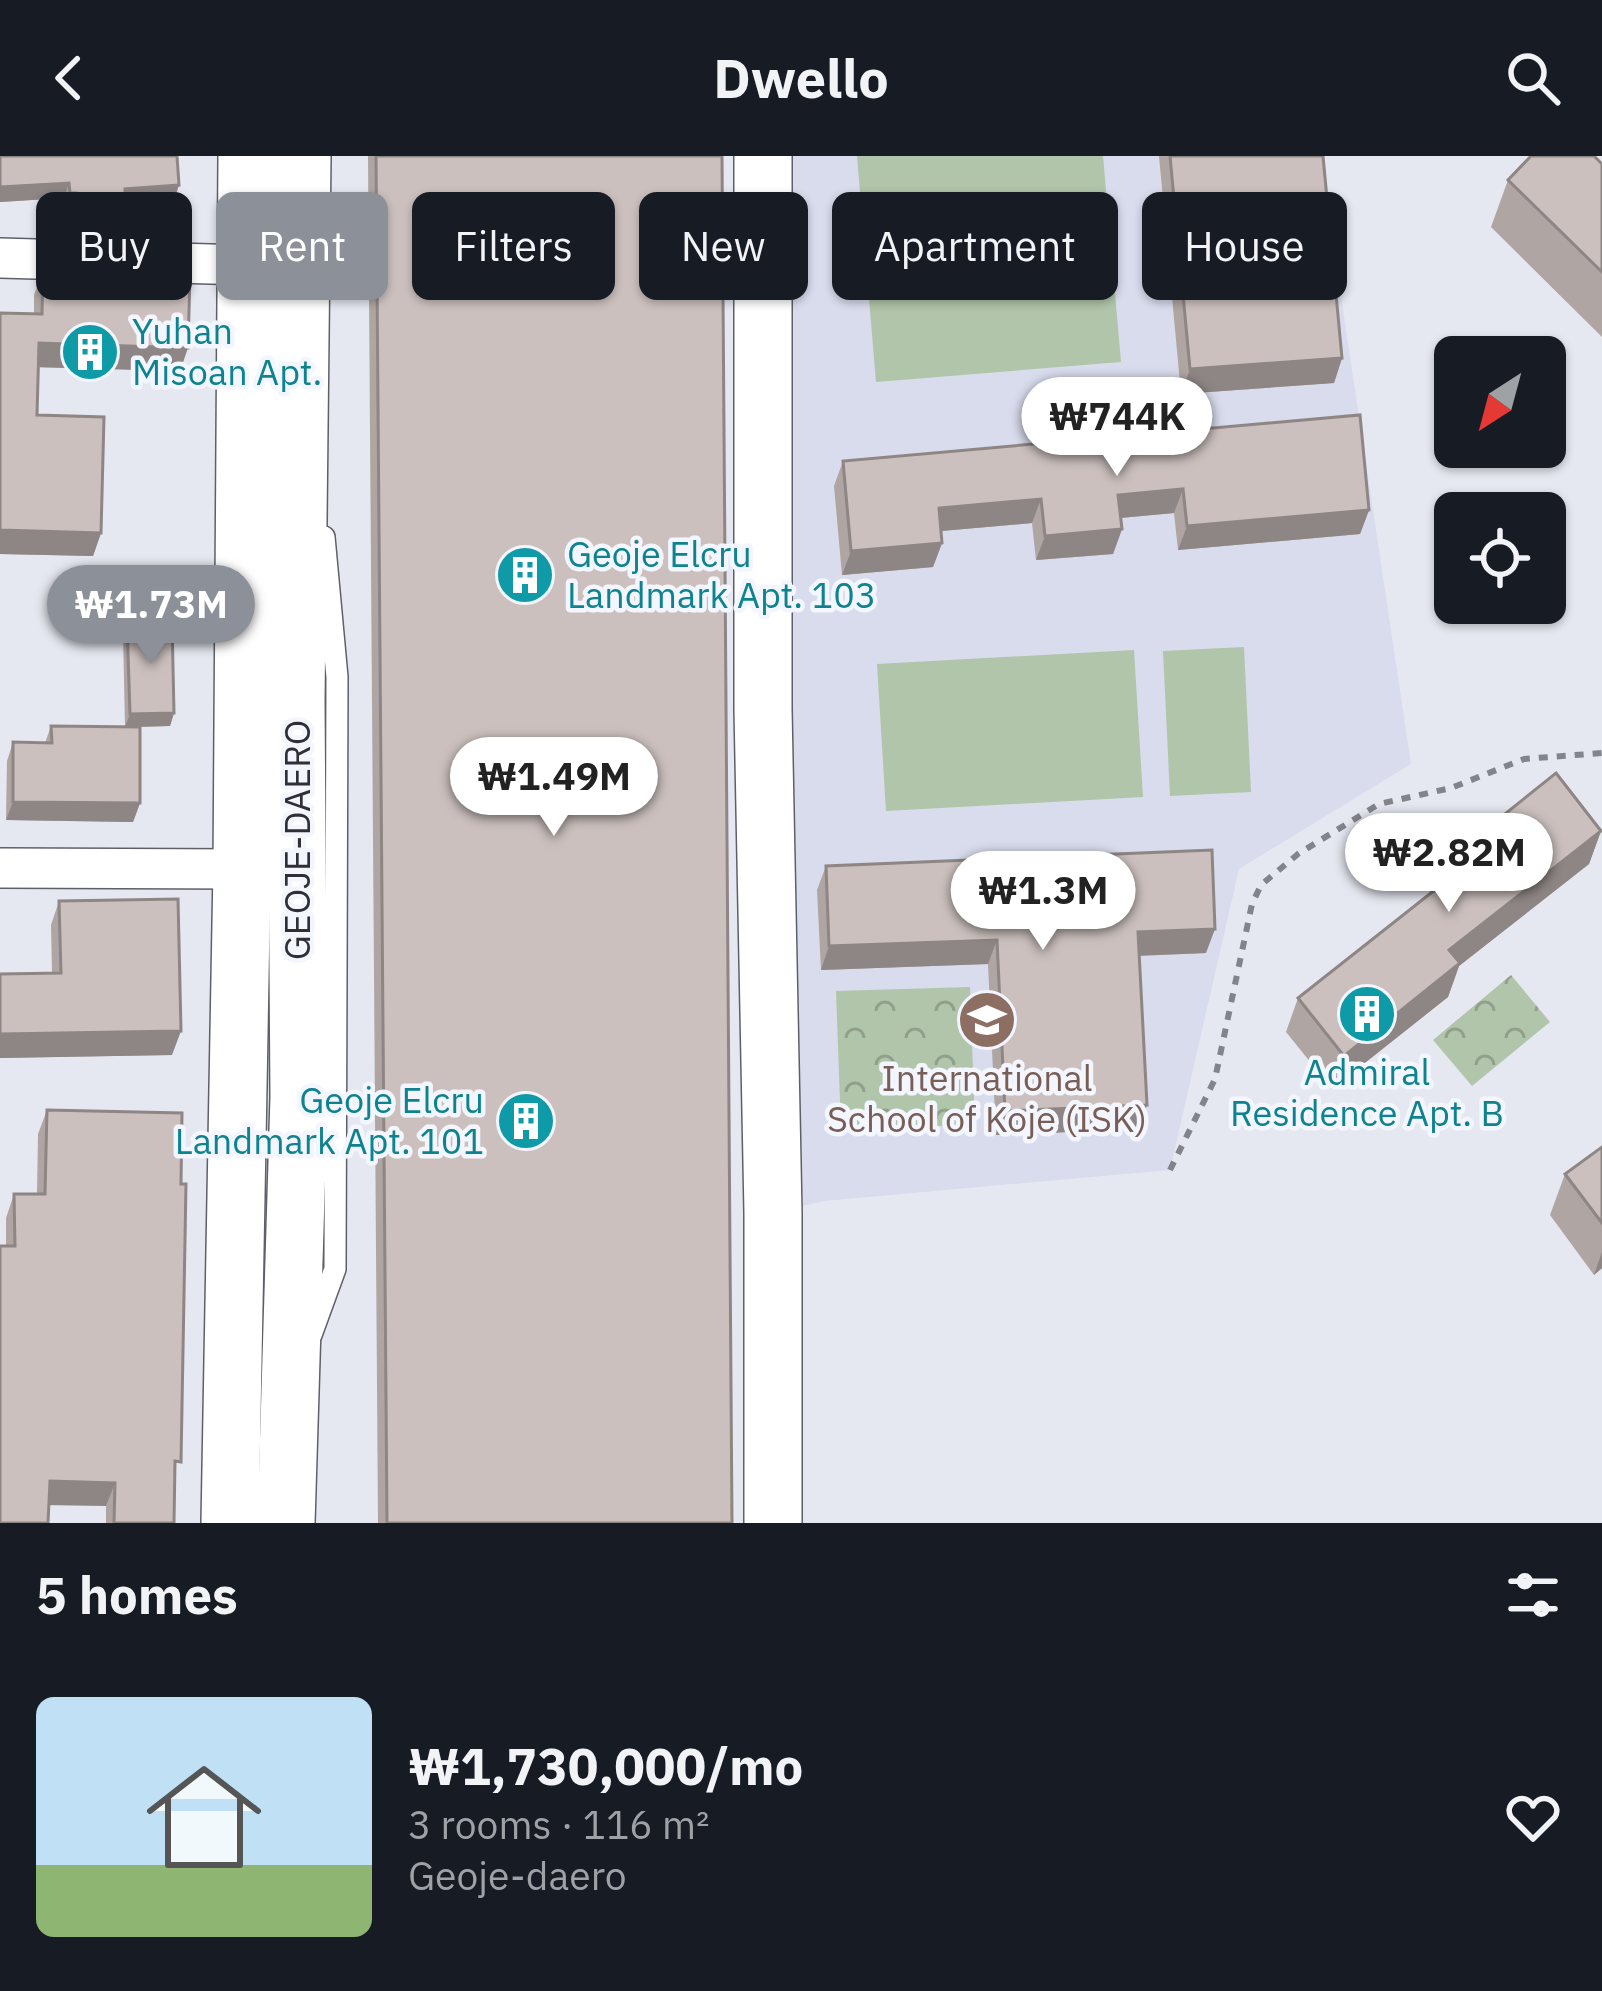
<!DOCTYPE html>
<meta charset="utf-8">
<style>
body{margin:0;font-family:"IBM Plex Sans",sans-serif;background:#242831;color:#f1f3f6;height:100vh;display:flex;flex-direction:column;font-size:45px;white-space:nowrap}
*{box-sizing:border-box;margin:0}
p{font-size:39px;color:#9ea1a6}
.icon{flex:none;width:66px;height:66px;fill:none;stroke:currentColor;stroke-width:2;stroke-linecap:round;stroke-linejoin:round}
.map{position:relative;height:1367px;overflow:hidden}
.drawer{display:flex;flex-direction:column;background:#171b24;flex:1}
.drawer>*{flex:none}
.banner{position:absolute;left:36px;top:36px;width:1530px;height:108px;display:flex;gap:24px}
.needle{width:78px;rotate:216deg}
.buttons{position:absolute;left:1434px;top:180px;display:grid;gap:24px}
.buttons a{display:grid;place-items:center;width:132px;height:132px;border-radius:18px;background:#171b24;box-shadow:0 3px 9px #0004;font-size:60px}
.price{position:absolute;translate:-50% -102px;padding:0 27px;border-radius:42px;background:#fff;color:#222;font-size:39px;line-height:78px;filter:drop-shadow(0 3px 6px #0008)}
.price::after{content:'';position:absolute;left:50%;top:72px;width:36px;height:27px;margin-left:-18px;background:inherit;clip-path:polygon(0 0,100% 0,50% 100%)}
.price.on{background:#8c9099;color:#fff}
ul{padding:0;list-style:none}
li{display:flex;align-items:center;gap:36px;height:300px;padding:0 36px}
li+li{border-top:3px solid #363941}
li span{display:grid;place-items:center;flex:none;width:336px;height:240px;border-radius:18px;color:#555}
li>.icon{margin-inline-start:auto}
span .icon{width:144px;height:144px;fill:#fffc;stroke-width:1}
li b{font-size:51px}
h2{display:flex;justify-content:space-between;align-items:center;height:144px;padding:0 36px;font-size:51px}
.pill{padding:0 42px;border-radius:18px;background:#171b24;box-shadow:0 3px 9px #0004;font-size:42px;line-height:108px}
.pill.on{background:#8c9099;color:#fff}
header{display:flex;justify-content:space-between;align-items:center;height:156px;padding:0 36px;background:#171b24;font-size:54px;font-weight:700}
.map>svg:first-child{display:block}
.built{fill:#d8dcec}
.grass{fill:#b1c5aa}
.park{fill:url(#park-crowns)}
.lines{fill:none;stroke-linecap:round;stroke-linejoin:round}
.lane-casing{stroke:#5e6068;stroke-width:24}
.street-casing{stroke:#5e6068;stroke-width:42}
.secondary-casing{stroke:#5e6068;stroke-width:60}
.path{stroke:#83848b;stroke-width:6;stroke-dasharray:9 9;stroke-linecap:butt}
.lane{stroke:#fff;stroke-width:21}
.street{stroke:#fff;stroke-width:39}
.secondary{stroke:#fff;stroke-width:57}
.wall{fill:#afa5a3}
.shaded-wall{fill:#8e8684}
.building{fill:#cbc0bd;stroke:#8e8684;stroke-width:3}
.labels{text-anchor:middle;stroke-width:9;stroke-linejoin:round;paint-order:stroke}
.culture-label{font-size:36px;fill:#0d838f;stroke:#f3f5ff;text-anchor:start}
.street-label{font-size:36px;fill:#303034;stroke:#f3f5ff}
.education-label{font-size:36px;fill:#785e54;stroke:#f3f5ff}
</style>
<header><svg class="icon" aria-label="back" viewBox="0 0 24 24"><path d="M15 5l-7 7 7 7"/></svg>Dwello<svg class="icon" aria-label="search" viewBox="0 0 24 24"><circle cx="10" cy="10" r="6"/><path d="M15 15l6 6"/></svg></header>
<div class="map">
<svg width="1602" height="1367" viewBox="0 0 1602 1367">
<defs>
<pattern id="park-crowns" width="20" height="18" patternUnits="userSpaceOnUse" patternTransform="scale(3)"><rect width="20" height="18" fill="#b1c5aa"/><path d="M2 6a3 3 0 1 1 6 0M12 15a3 3 0 1 1 6 0" fill="none" stroke="#90a08b"/></pattern>
</defs>
<rect width="100%" height="100%" fill="#e6e8f1"/>
<!-- built -->
<path class="built" d="M 763,0 L 1320,0 L 1411,608 L 1239,713 L 1170,1014 L 824,1045 L 773,1057 Z"/>
<!-- grass -->
<g class="grass">
<path d="M 857,0 L 1103,0 L 1121,206 L 876,226 Z"/>
<path d="M 1244,491 L 1251,636 L 1170,640 L 1163,495 Z"/>
<path d="M 1134,494 L 1143,641 L 886,655 L 877,508 Z"/>
</g>
<!-- park -->
<g class="park">
<path d="M 1511,819 L 1550,866 L 1472,930 L 1433,884 Z"/>
<path d="M 970,831 L 975,969 L 841,973 L 836,835 Z"/>
</g>
<g class="lines">
<defs>
<path id="lane" d="M 311,1179 L 335,1113 L 337,521 L 324,381"/>
<g id="street">
<path d="M 0,102 L 246,109"/>
<path d="M 0,712 L 242,713"/>
</g>
<g id="secondary">
<path d="M 763,0 L 763,553 L 773,1057 L 773,1367"/>
<path d="M 230,1367 L 242,713 L 247,0"/>
<path d="M 286,1367 L 299,941 L 296,546 L 302,0"/>
</g>
</defs>
<!-- lane casing -->
<use href="#lane" class="lane-casing"/>
<!-- street casing -->
<use href="#street" class="street-casing"/>
<!-- secondary casing -->
<use href="#secondary" class="secondary-casing"/>
<!-- path -->
<path class="path" d="M 1170,1014 L 1215,923 L 1252,748 L 1261,729 L 1298,698 L 1379,648 L 1451,632 L 1524,603 L 1602,597"/>
<!-- lane -->
<use href="#lane" class="lane"/>
<!-- street -->
<use href="#street" class="street"/>
<!-- secondary -->
<use href="#secondary" class="secondary"/>
</g>
<!-- wall -->
<g class="wall">
<path d="M 0,0 L 179,29 L 174,44 L 125,48 L 126,66 L 120,81 L 71,80 L 70,52 L 64,52 L 64,42 L 0,46 Z"/>
<path d="M 368,0 L 722,0 L 732,1367 L 378,1367 Z"/>
<path d="M 1159,0 L 1323,0 L 1342,202 L 1334,227 L 1181,238 Z"/>
<path d="M 1602,8 L 1602,181 L 1491,71 L 1508,24 Z"/>
<path d="M 81,104 L 130,118 L 180,215 L 38,211 L 37,259 L 101,377 L 93,400 L 0,398 L 34,158 L 34,139 L 43,115 L 76,116 Z"/>
<path d="M 1360,259 L 1369,354 L 1360,378 L 1178,394 L 1174,357 L 1120,362 L 1122,373 L 1113,398 L 1036,404 L 1032,367 L 941,375 L 942,387 L 933,411 L 842,419 L 834,330 L 843,305 Z"/>
<path d="M 127,466 L 174,557 L 170,570 L 140,571 L 140,647 L 133,666 L 6,664 L 7,605 L 13,586 L 45,587 L 51,570 L 125,570 L 123,479 Z"/>
<path d="M 1601,675 L 1589,708 L 1459,810 L 1448,841 L 1332,933 L 1286,876 L 1298,842 L 1429,738 L 1440,710 Z"/>
<path d="M 826,710 L 1206,797 L 1139,800 L 1147,949 L 1138,973 L 996,979 L 988,808 L 821,814 L 817,734 Z"/>
<path d="M 59,745 L 172,899 L 0,902 L 0,818 L 52,817 L 51,769 Z"/>
<path d="M 47,954 L 175,1324 L 174,1367 L 106,1367 L 106,1350 L 6,1090 L 6,1062 L 14,1038 L 37,1038 L 38,978 Z"/>
<path d="M 1602,991 L 1602,1112 L 1594,1119 L 1550,1059 L 1565,1018 Z"/>
</g>
<!-- shaded-wall -->
<g class="shaded-wall">
<path d="M 69,27 L 64,42 L 0,46 L 0,31 Z"/>
<path d="M 179,29 L 174,44 L 119,48 L 125,33 Z"/>
<path d="M 70,37 L 76,37 L 70,52 L 64,52 Z"/>
<path d="M 76,65 L 126,66 L 120,81 L 71,80 Z"/>
<path d="M 39,187 L 188,192 L 180,215 L 30,211 Z"/>
<path d="M 1342,202 L 1334,227 L 1181,238 L 1190,213 Z"/>
<path d="M 1183,333 L 1174,357 L 1109,363 L 1118,339 Z"/>
<path d="M 1041,343 L 1032,367 L 930,376 L 939,352 Z"/>
<path d="M 1369,354 L 1360,378 L 1178,394 L 1187,370 Z"/>
<path d="M 1122,373 L 1113,398 L 1036,404 L 1045,380 Z"/>
<path d="M 0,374 L 101,377 L 93,400 L 0,398 Z"/>
<path d="M 942,387 L 933,411 L 842,419 L 851,395 Z"/>
<path d="M 174,557 L 170,570 L 125,571 L 130,558 Z"/>
<path d="M 13,646 L 140,647 L 133,666 L 6,664 Z"/>
<path d="M 1601,675 L 1589,708 L 1459,810 L 1448,841 L 1332,933 L 1344,900 L 1449,794 Z"/>
<path d="M 1215,773 L 1206,797 L 1129,800 L 1138,776 Z"/>
<path d="M 997,784 L 988,808 L 821,814 L 829,790 Z"/>
<path d="M 181,875 L 172,899 L 0,902 L 0,878 Z"/>
<path d="M 1147,949 L 1138,973 L 996,979 L 1005,955 Z"/>
<path d="M 1602,1096 L 1602,1112 L 1594,1119 Z"/>
<path d="M 50,1325 L 115,1327 L 106,1350 L 41,1349 Z"/>
</g>
<!-- building -->
<g class="building">
<path d="M 0,0 L 177,0 L 179,29 L 125,33 L 126,66 L 76,65 L 76,37 L 70,37 L 69,27 L 0,31 Z"/>
<path d="M 376,0 L 722,0 L 732,1367 L 387,1367 Z"/>
<path d="M 1170,0 L 1323,0 L 1342,202 L 1190,213 Z"/>
<path d="M 1531,0 L 1594,0 L 1602,8 L 1602,116 L 1508,24 Z"/>
<path d="M 81,104 L 130,106 L 130,118 L 190,119 L 188,192 L 39,187 L 37,259 L 104,261 L 101,377 L 0,374 L 0,157 L 42,158 L 43,115 L 81,116 Z"/>
<path d="M 1360,259 L 1369,354 L 1187,370 L 1183,333 L 1118,339 L 1122,373 L 1045,380 L 1041,343 L 939,352 L 942,387 L 851,395 L 843,305 Z"/>
<path d="M 172,465 L 174,557 L 130,558 L 127,466 Z"/>
<path d="M 51,570 L 140,571 L 140,647 L 13,646 L 13,586 L 52,587 Z"/>
<path d="M 1556,617 L 1601,675 L 1449,794 L 1460,807 L 1344,900 L 1298,842 L 1450,722 L 1440,710 Z"/>
<path d="M 1212,694 L 1215,773 L 1138,776 L 1147,949 L 1005,955 L 997,784 L 829,790 L 826,710 Z"/>
<path d="M 178,743 L 181,875 L 0,878 L 0,818 L 61,817 L 59,745 Z"/>
<path d="M 47,954 L 182,957 L 181,1028 L 186,1028 L 181,1306 L 175,1305 L 174,1367 L 114,1367 L 115,1327 L 50,1325 L 48,1367 L 0,1367 L 0,1090 L 15,1090 L 14,1038 L 45,1038 Z"/>
<path d="M 1602,991 L 1602,1067 L 1565,1018 Z"/>
</g>
<!-- icons -->
<defs>
<symbol id="building-disc" viewBox="-11 -11 22 22"><circle r="9.5" fill="#0f9aa8" stroke="#f3f5ff"/><path d="M-4-6H4V6H1V3H-1V6H-4ZM-2.5-4.3h1.7v1.8h-1.7ZM.8-4.3h1.7v1.8H.8ZM-2.5-1h1.7V.8h-1.7ZM.8-1h1.7V.8H.8Z" fill="#fff"/></symbol>
<symbol id="school-disc" viewBox="-11 -11 22 22"><circle r="9.5" fill="#8d6e63" stroke="#f3f5ff"/><path d="M0-5L7-2L0 1L-7-2ZM-4 1L0 2.5L4 1V4Q0 6-4 4Z" fill="#fff"/></symbol>
</defs>
<g fill-rule="evenodd">
<use href="#building-disc" x="57" y="163" width="66" height="66"/>
<use href="#building-disc" x="492" y="386" width="66" height="66"/>
<use href="#building-disc" x="1334" y="825" width="66" height="66"/>
<use href="#school-disc" x="954" y="831" width="66" height="66"/>
<use href="#building-disc" x="493" y="932" width="66" height="66"/>
</g>
<g class="labels">
<!-- culture labels -->
<g class="culture-label">
<text x="132" y="188">Yuhan<tspan x="132" dy="41">Misoan Apt.</tspan></text>
<text x="567" y="411">Geoje Elcru<tspan x="567" dy="41">Landmark Apt. 103</tspan></text>
<text x="1367" y="929" text-anchor="middle">Admiral<tspan x="1367" dy="41">Residence Apt. B</tspan></text>
<text x="484" y="957" text-anchor="end">Geoje Elcru<tspan x="484" dy="41">Landmark Apt. 101</tspan></text>
</g>
<!-- street labels -->
<g class="street-label">
<text transform="translate(297 684) rotate(-90)" y="13">GEOJE-DAERO</text>
</g>
<!-- education labels -->
<g class="education-label">
<text x="987" y="935">International<tspan x="987" dy="41">School of Koje (ISK)</tspan></text>
</g>
</g>
</svg>
<div class="buttons">
<a><svg class="needle" viewBox="-14 -14 28 28"><path d="M0-13l5 13h-10z" fill="#e53935"/><path d="M0 13l5-13h-10z" fill="#9ea1a6"/></svg></a>
<a><svg class="icon" aria-label="locate" viewBox="0 0 24 24"><circle cx="12" cy="12" r="6"/><path d="M12 2v4M12 18v4M2 12h4M18 12h4"/></svg></a>
</div>
<b class="price" style="left:1117px;top:323px">₩744K</b>
<b class="price on" style="left:151px;top:511px">₩1.73M</b>
<b class="price" style="left:554px;top:683px">₩1.49M</b>
<b class="price" style="left:1449px;top:759px">₩2.82M</b>
<b class="price" style="left:1043px;top:797px">₩1.3M</b>
<div class="banner">
<a class="pill">Buy</a>
<a class="pill on">Rent</a>
<a class="pill">Filters</a>
<a class="pill">New</a>
<a class="pill">Apartment</a>
<a class="pill">House</a>
</div>
</div>
<section class="drawer">
<h2>5 homes<svg class="icon" aria-label="filters" viewBox="0 0 24 24"><path d="M4 7h16M4 17h16"/><circle cx="9" cy="7" r="2"/><circle cx="15" cy="17" r="2"/></svg></h2>
<ul>
<li><span style="background:linear-gradient(#bfe0f5 70%,#8fb573 0)"><svg class="icon" aria-label="home" viewBox="0 0 24 24"><path d="M3 11l9-7 9 7M6 9v11h12V9"/></svg></span><div><b>₩1,730,000/mo</b><p>3 rooms · 116 m²</p><p>Geoje-daero</p></div><svg class="icon" aria-label="heart" viewBox="0 0 24 24"><path d="M12 20l-8-8c-3-5 5-10 8-4 3-6 11-1 8 4z"/></svg></li>
</ul>
</section>
